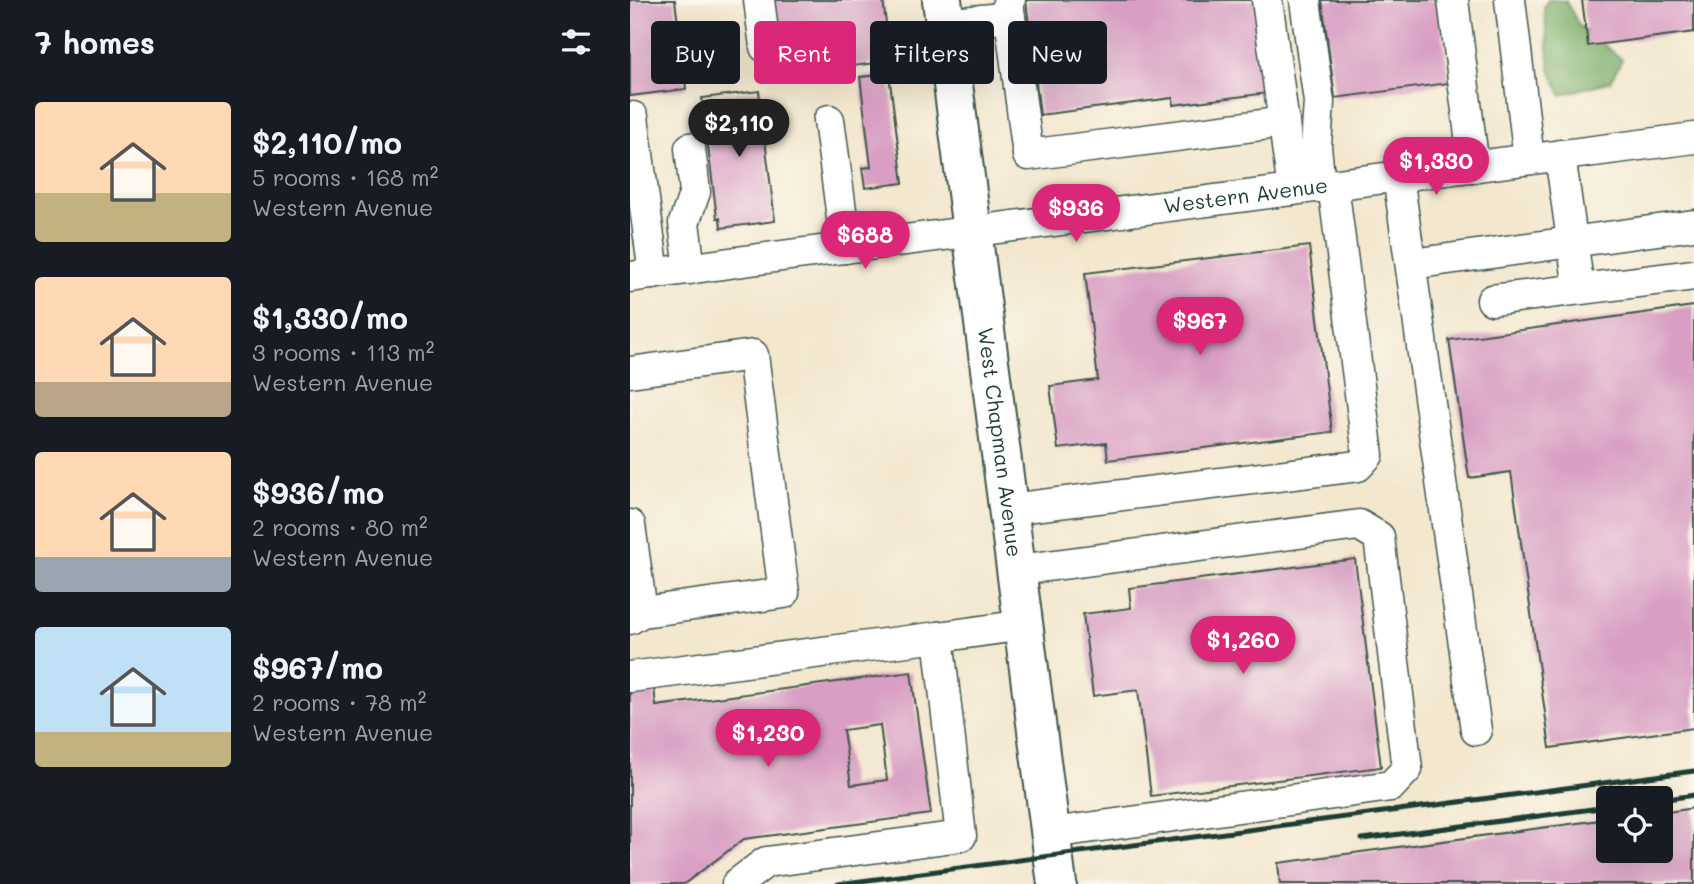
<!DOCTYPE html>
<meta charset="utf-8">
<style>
body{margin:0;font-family:Mali,sans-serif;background:#242831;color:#f1f3f6;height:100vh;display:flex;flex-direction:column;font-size:26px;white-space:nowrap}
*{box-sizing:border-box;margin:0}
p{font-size:23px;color:#9ea1a6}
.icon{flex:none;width:38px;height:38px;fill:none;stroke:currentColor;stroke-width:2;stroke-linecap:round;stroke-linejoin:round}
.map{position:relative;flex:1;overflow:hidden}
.sheet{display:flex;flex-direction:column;background:#171b24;width:630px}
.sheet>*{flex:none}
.top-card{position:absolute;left:21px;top:21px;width:665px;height:63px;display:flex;gap:14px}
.tools{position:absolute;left:966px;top:786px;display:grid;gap:14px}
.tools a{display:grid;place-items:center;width:77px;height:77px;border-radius:7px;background:#171b24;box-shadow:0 7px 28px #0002;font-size:35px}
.price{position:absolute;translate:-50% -60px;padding:0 16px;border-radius:24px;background:#db2777;color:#fff;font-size:23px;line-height:46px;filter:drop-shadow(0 2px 4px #0008)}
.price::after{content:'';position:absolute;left:50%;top:42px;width:21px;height:16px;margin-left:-10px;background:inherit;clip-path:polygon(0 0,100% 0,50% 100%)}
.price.selected{background:#222;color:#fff}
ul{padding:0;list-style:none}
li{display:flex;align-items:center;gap:21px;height:175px;padding:0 35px}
li span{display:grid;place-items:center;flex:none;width:196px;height:140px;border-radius:7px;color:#555}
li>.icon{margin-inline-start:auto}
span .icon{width:84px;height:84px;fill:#fffc;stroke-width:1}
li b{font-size:30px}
h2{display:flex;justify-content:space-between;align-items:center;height:84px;padding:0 35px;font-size:30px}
.chip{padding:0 24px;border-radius:7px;background:#171b24;box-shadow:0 7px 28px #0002;font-size:24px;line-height:63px}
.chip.selected{background:#db2777;color:#fff}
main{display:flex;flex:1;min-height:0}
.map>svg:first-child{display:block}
.forest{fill:#7aae6a;stroke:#4c764f;stroke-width:2}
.building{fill:#d89ec3;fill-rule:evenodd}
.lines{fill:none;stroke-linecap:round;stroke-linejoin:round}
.minor-casing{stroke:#3f564b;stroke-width:33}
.major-casing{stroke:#3f564b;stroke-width:42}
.minor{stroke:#fff;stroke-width:30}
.major{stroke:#fff;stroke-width:38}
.rail{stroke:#1f3d34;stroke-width:5}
.labels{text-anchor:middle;stroke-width:6;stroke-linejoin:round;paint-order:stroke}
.street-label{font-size:21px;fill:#1f3d34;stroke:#fbf7ec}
</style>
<main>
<section class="sheet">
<h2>7 homes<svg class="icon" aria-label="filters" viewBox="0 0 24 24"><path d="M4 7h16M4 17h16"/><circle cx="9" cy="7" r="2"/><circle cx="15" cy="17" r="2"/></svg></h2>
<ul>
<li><span style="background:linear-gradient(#ffd9b3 65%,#c2b280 0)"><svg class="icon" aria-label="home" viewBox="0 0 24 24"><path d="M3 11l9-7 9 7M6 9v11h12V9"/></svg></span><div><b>$2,110/mo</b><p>5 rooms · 168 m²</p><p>Western Avenue</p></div></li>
<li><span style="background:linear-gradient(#ffd9b3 75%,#b9a48a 0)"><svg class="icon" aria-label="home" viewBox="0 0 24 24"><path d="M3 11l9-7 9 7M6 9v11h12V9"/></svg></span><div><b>$1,330/mo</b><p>3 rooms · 113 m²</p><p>Western Avenue</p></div></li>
<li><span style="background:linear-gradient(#ffd9b3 75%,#9aa5b1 0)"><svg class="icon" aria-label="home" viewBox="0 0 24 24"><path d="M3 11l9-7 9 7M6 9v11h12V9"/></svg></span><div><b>$936/mo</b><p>2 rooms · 80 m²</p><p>Western Avenue</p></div></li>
<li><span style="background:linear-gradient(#bfe0f5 75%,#c2b280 0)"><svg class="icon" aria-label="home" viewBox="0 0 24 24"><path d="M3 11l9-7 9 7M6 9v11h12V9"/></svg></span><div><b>$967/mo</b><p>2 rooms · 78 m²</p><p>Western Avenue</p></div></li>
</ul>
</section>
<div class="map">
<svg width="1064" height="884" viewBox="0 0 1064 884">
<rect width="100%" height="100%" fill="#fbf7ec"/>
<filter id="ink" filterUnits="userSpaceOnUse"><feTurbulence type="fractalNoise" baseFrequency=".0143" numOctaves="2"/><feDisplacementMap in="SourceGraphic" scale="14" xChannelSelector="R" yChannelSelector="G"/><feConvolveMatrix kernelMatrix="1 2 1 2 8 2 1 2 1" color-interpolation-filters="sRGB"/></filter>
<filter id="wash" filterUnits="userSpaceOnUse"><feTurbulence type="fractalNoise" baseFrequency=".00686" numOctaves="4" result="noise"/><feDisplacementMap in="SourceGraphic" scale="28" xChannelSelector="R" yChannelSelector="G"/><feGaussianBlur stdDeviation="1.57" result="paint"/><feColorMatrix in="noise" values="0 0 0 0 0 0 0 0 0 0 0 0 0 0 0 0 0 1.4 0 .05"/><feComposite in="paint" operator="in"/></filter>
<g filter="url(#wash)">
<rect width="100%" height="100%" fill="#f3e7ce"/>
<!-- forest -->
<path class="forest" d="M 918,0 L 936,1 L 950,27 L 992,59 L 981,81 L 931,95 L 920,69 L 914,8 Z"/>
<g id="blocks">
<!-- building -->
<g class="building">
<path d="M 0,0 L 45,0 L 56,89 L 0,96 Z"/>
<path d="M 138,0 L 253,0 L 261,61 L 147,76 Z"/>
<path d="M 396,0 L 626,0 L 638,93 L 543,105 L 543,98 L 410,115 Z"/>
<path d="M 692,0 L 808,0 L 819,83 L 705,98 Z"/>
<path d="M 952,0 L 1064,0 L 1064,32 L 958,46 Z"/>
<path d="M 259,74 L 273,183 L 235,188 L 232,168 L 241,167 L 230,77 Z"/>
<path d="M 129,91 L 145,221 L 91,228 L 90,218 L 87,218 L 72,98 Z"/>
<path d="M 679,246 L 702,432 L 478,460 L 476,443 L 428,449 L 420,386 L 468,380 L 455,273 Z"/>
<path d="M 1064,306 L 1064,728 L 920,748 L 881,472 L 839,478 L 819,340 Z"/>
<path d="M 725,559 L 751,767 L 521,796 L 508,690 L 463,696 L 453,614 L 501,608 L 499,588 Z"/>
<path d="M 281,672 L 301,814 L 114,839 L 54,884 L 0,884 L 0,691 L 24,687 L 26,706 ZM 250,725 L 257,780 L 221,785 L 213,730 Z"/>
<path d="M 1064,808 L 1064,884 L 650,884 L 648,863 L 978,819 L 978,850 L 1031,850 L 1031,813 Z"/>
</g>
</g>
</g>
<g filter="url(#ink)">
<use href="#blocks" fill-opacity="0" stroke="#3f564b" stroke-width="2"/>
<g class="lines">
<defs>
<g id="minor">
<path d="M 129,0 L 135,47"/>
<path d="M 380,0 L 378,2 L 398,155 L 654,122"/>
<path d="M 637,0 L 663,190"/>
<path d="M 675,0 L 689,102 L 686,146 L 690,187"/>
<path d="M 823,0 L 844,167"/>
<path d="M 880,0 L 899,159"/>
<path d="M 315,24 L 380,17"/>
<path d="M 3,117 L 24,274"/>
<path d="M 199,120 L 216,248"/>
<path d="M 930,155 L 949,289"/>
<path d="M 768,176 L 846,730"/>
<path d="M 782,264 L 1064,225"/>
<path d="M 60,269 L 54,223 L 65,192 L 60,148"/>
<path id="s1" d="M 0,277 L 121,260 L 1064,138"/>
<path d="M 862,300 L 1064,275"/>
<path d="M 0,372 L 123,355 L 154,593 L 12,612 L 0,619"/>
<path d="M 379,509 L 728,466 L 738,455 L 703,185"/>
<path d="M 0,525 L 12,612"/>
<path d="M 387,570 L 729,525 L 749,537 L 777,769 L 761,786 L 421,833"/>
<path d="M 308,637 L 394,625"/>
<path d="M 0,677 L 308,637 L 331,836 L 136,862 L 107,884"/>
</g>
<g id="major">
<path id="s2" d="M 312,0 L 427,884"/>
</g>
</defs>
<!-- minor casing -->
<use href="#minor" class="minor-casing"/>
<!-- major casing -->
<use href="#major" class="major-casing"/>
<!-- minor -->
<use href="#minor" class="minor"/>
<!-- major -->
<use href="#major" class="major"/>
<!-- rail -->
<g class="rail">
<path d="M 1031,800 L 1064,795"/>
<path d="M 732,839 L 978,807"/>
<path d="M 208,884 L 1064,771"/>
</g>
</g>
</g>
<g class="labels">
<!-- street labels -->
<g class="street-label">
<text dy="7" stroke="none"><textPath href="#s1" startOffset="621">Western Avenue</textPath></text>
<text dy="7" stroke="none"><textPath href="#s2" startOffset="446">West Chapman Avenue</textPath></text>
</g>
</g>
</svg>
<div class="tools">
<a><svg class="icon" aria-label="locate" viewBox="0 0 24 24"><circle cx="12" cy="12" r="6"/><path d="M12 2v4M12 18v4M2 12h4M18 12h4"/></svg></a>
</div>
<b class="price selected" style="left:109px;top:159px">$2,110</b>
<b class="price" style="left:806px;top:197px">$1,330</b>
<b class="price" style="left:446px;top:244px">$936</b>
<b class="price" style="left:235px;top:271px">$688</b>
<b class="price" style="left:570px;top:357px">$967</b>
<b class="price" style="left:613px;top:676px">$1,260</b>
<b class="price" style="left:138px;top:769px">$1,230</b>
<div class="top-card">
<a class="chip">Buy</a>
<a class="chip selected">Rent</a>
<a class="chip">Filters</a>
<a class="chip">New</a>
</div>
</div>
</main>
